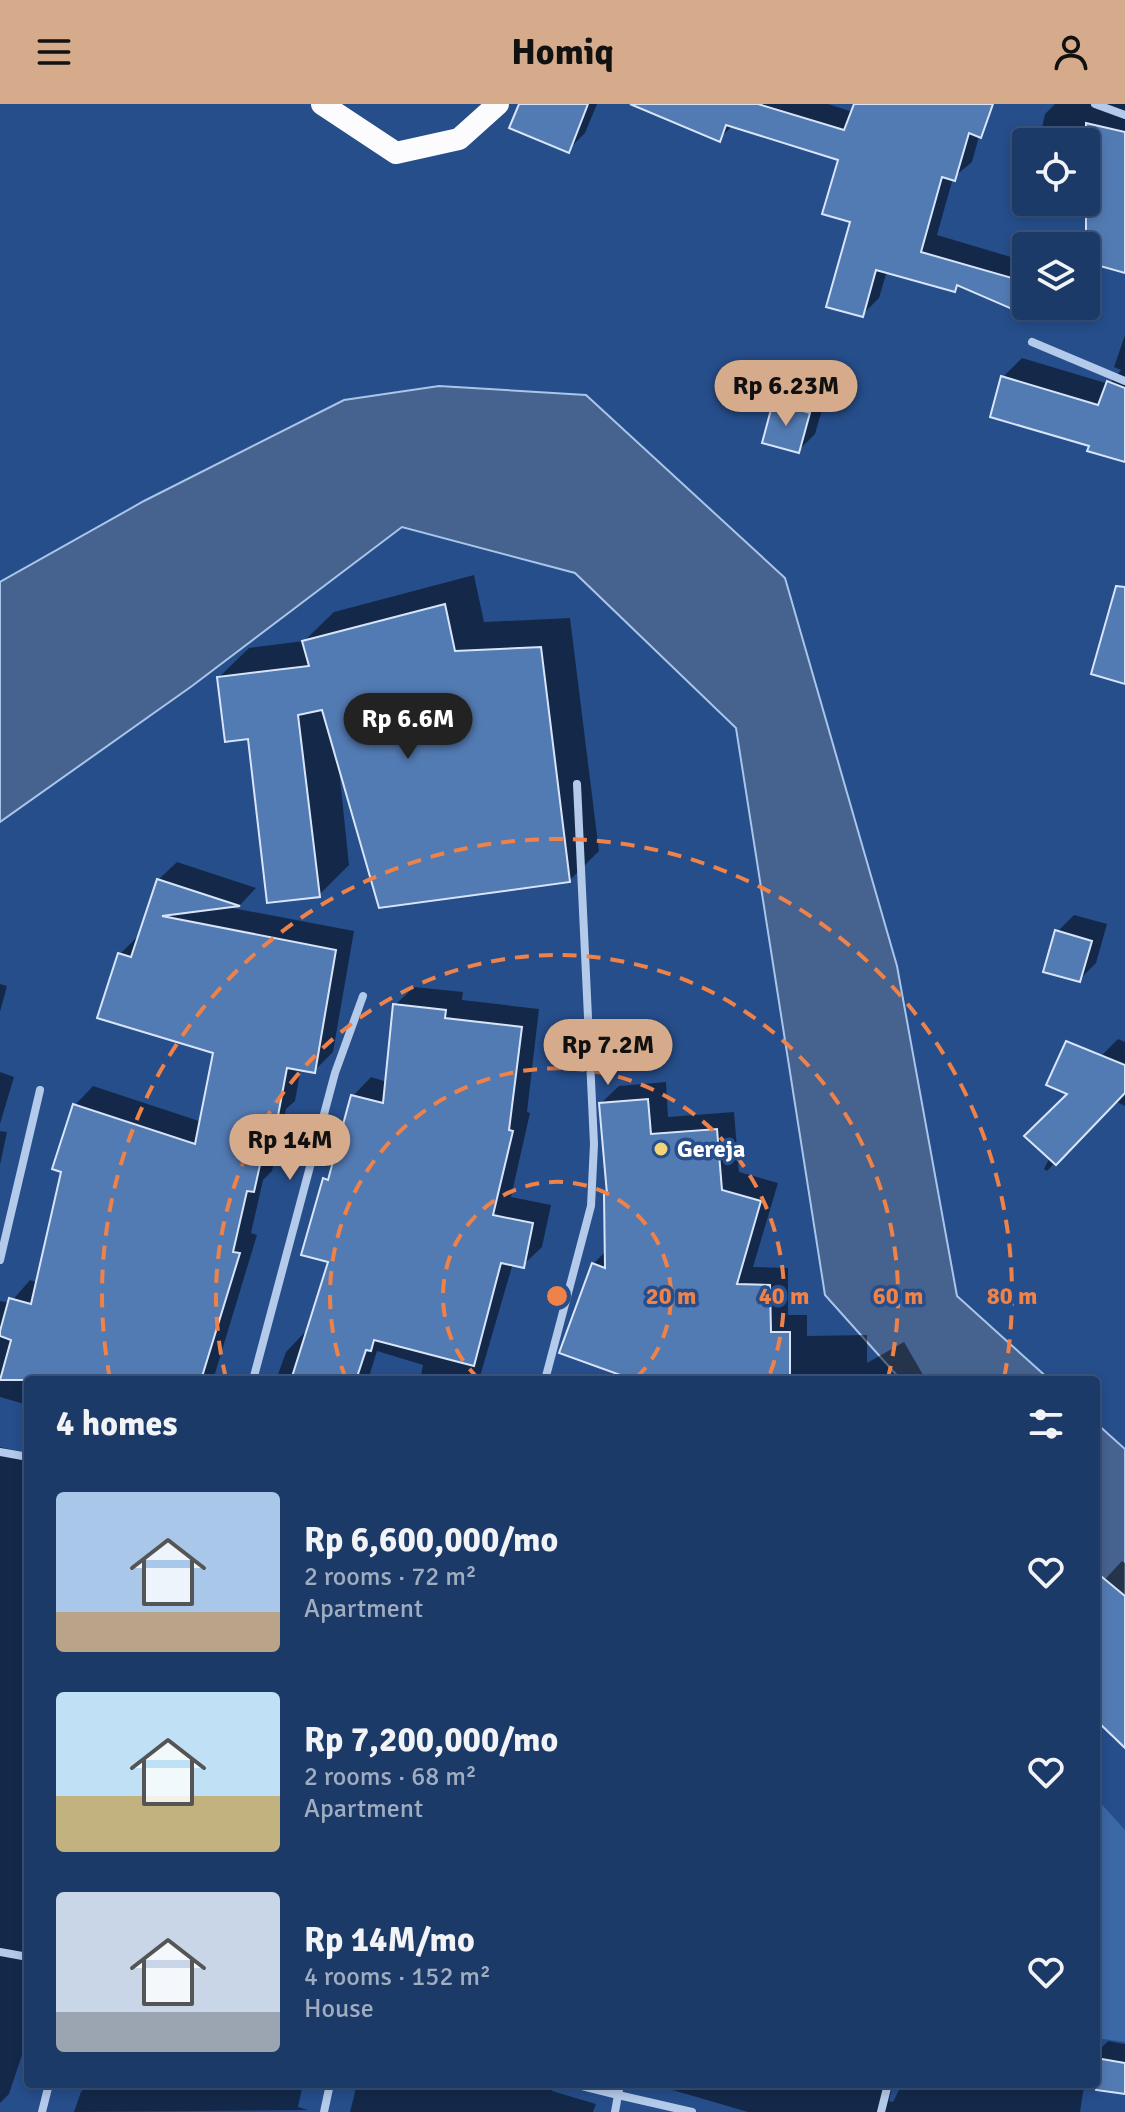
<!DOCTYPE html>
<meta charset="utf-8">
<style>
body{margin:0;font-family:Signika,sans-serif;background:#294571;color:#f1f3f6;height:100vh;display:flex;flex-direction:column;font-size:30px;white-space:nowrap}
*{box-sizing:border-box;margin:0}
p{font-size:26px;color:#a0adc0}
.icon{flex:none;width:44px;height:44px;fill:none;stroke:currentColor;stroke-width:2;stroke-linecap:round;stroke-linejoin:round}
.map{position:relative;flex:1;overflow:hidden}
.side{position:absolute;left:24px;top:1272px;width:1076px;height:712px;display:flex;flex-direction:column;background:#1c3a68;border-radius:8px;box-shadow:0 4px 12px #0003,0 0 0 2px #3a547c}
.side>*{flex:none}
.tools{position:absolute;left:1012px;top:24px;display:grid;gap:16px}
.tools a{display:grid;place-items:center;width:88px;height:88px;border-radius:8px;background:#1c3a68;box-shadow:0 4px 12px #0003,0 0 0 2px #3a547c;font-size:40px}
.price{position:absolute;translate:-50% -68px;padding:0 18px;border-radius:28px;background:#d6ab8b;color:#111;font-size:26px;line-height:52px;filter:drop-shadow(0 2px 4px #0008)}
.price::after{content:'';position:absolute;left:50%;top:48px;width:24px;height:18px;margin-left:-12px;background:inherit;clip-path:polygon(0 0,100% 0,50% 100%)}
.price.selected{background:#222;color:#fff}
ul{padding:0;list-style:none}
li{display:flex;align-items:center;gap:24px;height:200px;padding:0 32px}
li span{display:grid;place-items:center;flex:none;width:224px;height:160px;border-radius:8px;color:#555}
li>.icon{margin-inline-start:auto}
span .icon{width:96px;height:96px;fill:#fffc;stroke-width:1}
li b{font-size:34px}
h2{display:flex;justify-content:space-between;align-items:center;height:96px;padding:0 32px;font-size:34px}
header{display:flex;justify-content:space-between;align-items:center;height:104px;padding:0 32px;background:#d6ab8b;color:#111;font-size:36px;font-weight:700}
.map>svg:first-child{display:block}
.green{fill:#3b68a7}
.water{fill:#46628e;stroke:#a9c5ea;stroke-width:2}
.shadow{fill:#0007}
.building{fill:#537bb3;stroke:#d8e5f8;stroke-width:2}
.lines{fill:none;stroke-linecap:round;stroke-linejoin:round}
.minor{stroke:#b4caea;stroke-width:8}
.trunk{stroke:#fcfcfe;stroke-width:22}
.ring{fill:none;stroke:#ee8249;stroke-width:4;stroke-dasharray:14 10}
.poi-dot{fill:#f3d479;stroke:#264e8b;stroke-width:3}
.labels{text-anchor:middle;stroke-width:7;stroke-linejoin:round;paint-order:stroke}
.poi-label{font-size:24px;font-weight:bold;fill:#fff;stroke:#264e8b;text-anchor:start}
.centre{fill:#ee8249;stroke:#264e8b;stroke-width:4}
.ring-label{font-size:24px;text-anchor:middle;font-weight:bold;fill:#ee8249;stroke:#264e8b;stroke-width:7;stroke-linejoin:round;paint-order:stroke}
</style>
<header><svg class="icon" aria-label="menu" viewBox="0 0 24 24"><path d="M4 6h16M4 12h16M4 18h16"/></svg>Homiq<svg class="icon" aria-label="person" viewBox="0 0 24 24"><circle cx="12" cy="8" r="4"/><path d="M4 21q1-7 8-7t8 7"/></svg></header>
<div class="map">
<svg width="1125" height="2008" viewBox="0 0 1125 2008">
<rect width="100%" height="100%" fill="#264e8b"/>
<!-- green -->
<path class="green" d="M 1096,1694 L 1125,1726 L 1125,1938 L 1096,1934 Z"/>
<!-- water -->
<g class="water">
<path d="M 439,282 L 586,291 L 785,474 L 897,862 L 957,1192 L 1050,1276 L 901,1276 L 825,1191 L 736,624 L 575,469 L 402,423 L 192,582 L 0,718 L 0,478 L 144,397 L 344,296 Z"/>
<path d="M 1096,1319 L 1125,1345 L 1125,1526 L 1096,1494 Z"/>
</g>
<!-- shadow -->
<g class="shadow">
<path d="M 521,0 L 597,0 L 585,29 L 568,46 Z"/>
<path d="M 649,0 L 828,0 L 853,8 L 856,0 L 988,0 L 972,58 L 953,74 L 937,131 L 1021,156 L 1026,144 L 1026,202 L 1064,202 L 1048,218 L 960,180 L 954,186 L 887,167 L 879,194 L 862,211 L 852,117 L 840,54 L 733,21 L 719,35 Z"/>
<path d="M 1055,0 L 1125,0 L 1125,167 L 1086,156 L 1086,38 L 1039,38 L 1045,10 Z"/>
<path d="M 1044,126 L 1081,142 L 1027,142 Z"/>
<path d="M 1125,231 L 1125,353 L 1091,341 L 1003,273 L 1022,254 L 1109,280 L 1121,266 L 1114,263 Z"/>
<path d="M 792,282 L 826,292 L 815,330 L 798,347 L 775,299 Z"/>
<path d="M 474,471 L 484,518 L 570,514 L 599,747 L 569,777 L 338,655 L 349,761 L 319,791 L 250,633 L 219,573 L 249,544 L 304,537 L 334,508 Z"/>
<path d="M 177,758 L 256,784 L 240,801 L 227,803 L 354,827 L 333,948 L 314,967 L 301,964 L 295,997 L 286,1005 L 272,1067 L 263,1076 L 251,1129 L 257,1131 L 213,1276 L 28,1276 L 28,1301 L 0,1293 L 0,1197 L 10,1199 L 30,1176 L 38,1179 L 75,1001 L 93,982 L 202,1018 L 215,948 L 120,850 L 138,832 L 158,776 Z"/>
<path d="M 1074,811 L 1107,820 L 1096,859 L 1079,876 L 1057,828 Z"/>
<path d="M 0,880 L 7,882 L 0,908 Z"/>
<path d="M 414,883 L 463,888 L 462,896 L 539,905 L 527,1008 L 530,1009 L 511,1093 L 551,1101 L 542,1143 L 523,1161 L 513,1159 L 479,1276 L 420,1276 L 423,1261 L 377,1247 L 368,1276 L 276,1276 L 286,1248 L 304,1229 L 308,1230 L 331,1157 L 325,1076 L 332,1068 L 353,992 L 371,973 L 387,978 L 395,901 Z"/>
<path d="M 1118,935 L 1125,938 L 1125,1002 L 1115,997 L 1047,1067 L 1044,1065 L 1101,952 Z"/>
<path d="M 0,968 L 14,973 L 0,1020 Z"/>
<path d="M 666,978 L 668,1013 L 734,1008 L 739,1068 L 778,1079 L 753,1163 L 788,1164 L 788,1211 L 807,1211 L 807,1232 L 867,1231 L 867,1259 L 904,1238 L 926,1276 L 640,1276 L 593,1160 L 606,1147 L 609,1088 L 601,999 L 619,982 Z"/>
<path d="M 0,1027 L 7,1028 L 0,1061 Z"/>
<path d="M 0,1343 L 28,1350 L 28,1943 L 25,1942 L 9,1990 L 0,1999 Z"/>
<path d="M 1122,1457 L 1125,1459 L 1125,1641 L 1096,1614 L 1096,1485 Z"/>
<path d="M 1108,1937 L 1125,1940 L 1125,1988 L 1084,1982 L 1080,2008 L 748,2008 L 652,1980 L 893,1980 L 889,1997 L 893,1998 L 902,1980 L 1096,1980 L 1096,1949 Z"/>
<path d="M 89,1980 L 303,1980 L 298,2003 L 308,2006 L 74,2008 L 81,1988 Z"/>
<path d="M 357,1980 L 554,1980 L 552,1987 L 596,2000 L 593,2008 L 350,2008 Z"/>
</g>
<!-- building -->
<g class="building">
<path d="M 519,0 L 588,0 L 569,49 L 509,24 Z"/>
<path d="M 630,0 L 758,0 L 844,26 L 854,0 L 993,0 L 981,34 L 969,29 L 955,77 L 942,73 L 921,148 L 1026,178 L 1026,211 L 957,181 L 955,188 L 876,166 L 863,213 L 826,203 L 850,118 L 822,110 L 838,56 L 726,21 L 720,38 Z"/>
<path d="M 1086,19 L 1125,28 L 1125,169 L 1086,158 Z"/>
<path d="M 1001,272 L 1098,301 L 1107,277 L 1125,284 L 1125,358 L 1087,347 L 1089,342 L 990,313 Z"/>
<path d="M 773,298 L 810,309 L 799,349 L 762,339 Z"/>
<path d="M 1116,482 L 1125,483 L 1125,580 L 1091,570 Z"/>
<path d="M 445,500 L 455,547 L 541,543 L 570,778 L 379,804 L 322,606 L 298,611 L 320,793 L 267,799 L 248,635 L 225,638 L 217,573 L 309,562 L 302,537 Z"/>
<path d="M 157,775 L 240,802 L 162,812 L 336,846 L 315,969 L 287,964 L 277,1017 L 270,1016 L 254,1088 L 247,1087 L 233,1148 L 240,1149 L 201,1276 L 0,1276 L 11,1236 L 0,1232 L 0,1227 L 9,1194 L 31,1200 L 61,1068 L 52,1065 L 73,1000 L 195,1040 L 213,949 L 97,914 L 118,849 L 131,853 Z"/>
<path d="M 1055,826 L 1092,837 L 1080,878 L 1043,868 Z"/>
<path d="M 393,900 L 446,906 L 445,914 L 522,923 L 509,1026 L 513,1027 L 493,1111 L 533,1119 L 524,1164 L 501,1159 L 474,1262 L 374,1236 L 371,1247 L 366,1246 L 356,1276 L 291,1276 L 328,1158 L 301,1151 L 323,1074 L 328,1076 L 351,991 L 383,999 Z"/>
<path d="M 1066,937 L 1125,961 L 1125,989 L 1056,1061 L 1024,1032 L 1067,990 L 1046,981 Z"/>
<path d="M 648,995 L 651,1030 L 717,1025 L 722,1086 L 761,1097 L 737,1180 L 770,1181 L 771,1228 L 790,1228 L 790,1276 L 634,1276 L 559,1249 L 592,1159 L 605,1164 L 604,1090 L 607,1090 L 599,999 Z"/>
<path d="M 1096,1468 L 1125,1492 L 1125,1644 L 1096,1616 Z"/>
<path d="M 1096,1954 L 1125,1959 L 1125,1990 L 1096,1986 Z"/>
</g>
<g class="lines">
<!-- minor -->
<g class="minor">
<path d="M 1095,0 L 1125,11"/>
<path d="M 1032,238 L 1125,277"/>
<path d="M 0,1156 L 40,986"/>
<path d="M 253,1276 L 335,969 L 363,892"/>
<path d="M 545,1276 L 591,1102 L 594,1040 L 577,680"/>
<path d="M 0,1348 L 28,1353"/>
<path d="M 0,1848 L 28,1853"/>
<path d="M 574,1980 L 618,1991 L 615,2008"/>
<path d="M 620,1980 L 618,1991 L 692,2008"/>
<path d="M 42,2008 L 49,1980"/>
<path d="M 324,2008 L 330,1980"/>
<path d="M 881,2008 L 888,1980"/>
</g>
<!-- trunk -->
<path class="trunk" d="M 322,0 L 396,49 L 459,35 L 498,0"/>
</g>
<!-- distance rings -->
<g class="ring">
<path d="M479 1275A114 114 0 1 1 635 1275"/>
<path d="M346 1275A227 227 0 1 1 768 1275"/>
<path d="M226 1274A341 341 0 1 1 888 1274"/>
<path d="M110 1275A455 455 0 1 1 1004 1275"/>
</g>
<!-- markers -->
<circle class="poi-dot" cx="661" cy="1045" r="8"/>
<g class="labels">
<!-- poi labels -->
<g class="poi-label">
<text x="677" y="1053">Gereja</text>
</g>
</g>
<circle cx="557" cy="1192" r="12" class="centre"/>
<g class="ring-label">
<text x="671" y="1200">20 m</text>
<text x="784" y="1200">40 m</text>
<text x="898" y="1200">60 m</text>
<text x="1012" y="1200">80 m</text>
</g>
</svg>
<div class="tools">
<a><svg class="icon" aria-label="locate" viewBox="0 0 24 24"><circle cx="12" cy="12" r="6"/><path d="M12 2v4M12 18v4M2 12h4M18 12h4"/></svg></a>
<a><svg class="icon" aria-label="layers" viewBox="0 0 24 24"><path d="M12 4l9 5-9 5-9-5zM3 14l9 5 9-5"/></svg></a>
</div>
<b class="price" style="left:786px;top:324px">Rp 6.23M</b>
<b class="price selected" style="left:408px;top:657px">Rp 6.6M</b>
<b class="price" style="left:608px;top:983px">Rp 7.2M</b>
<b class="price" style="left:290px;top:1078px">Rp 14M</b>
<section class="side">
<h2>4 homes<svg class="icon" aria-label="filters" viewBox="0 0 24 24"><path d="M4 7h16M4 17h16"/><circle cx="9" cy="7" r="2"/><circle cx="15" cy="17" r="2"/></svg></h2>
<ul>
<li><span style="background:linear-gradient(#a9c7e8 75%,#b9a48a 0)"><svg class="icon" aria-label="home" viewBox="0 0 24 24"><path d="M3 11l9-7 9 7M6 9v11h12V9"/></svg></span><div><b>Rp 6,600,000/mo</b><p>2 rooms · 72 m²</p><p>Apartment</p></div><svg class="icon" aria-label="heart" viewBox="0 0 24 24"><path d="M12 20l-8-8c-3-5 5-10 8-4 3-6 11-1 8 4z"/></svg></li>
<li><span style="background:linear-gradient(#bfe0f5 65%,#c2b280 0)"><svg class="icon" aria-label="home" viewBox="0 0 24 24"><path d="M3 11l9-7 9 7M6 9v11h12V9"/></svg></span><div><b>Rp 7,200,000/mo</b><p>2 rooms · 68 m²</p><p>Apartment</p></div><svg class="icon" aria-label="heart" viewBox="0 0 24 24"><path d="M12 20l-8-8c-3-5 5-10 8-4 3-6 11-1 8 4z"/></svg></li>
<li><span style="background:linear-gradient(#c9d6e8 75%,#9aa5b1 0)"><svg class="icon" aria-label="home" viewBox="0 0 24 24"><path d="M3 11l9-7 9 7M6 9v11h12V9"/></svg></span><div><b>Rp 14M/mo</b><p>4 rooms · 152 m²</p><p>House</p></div><svg class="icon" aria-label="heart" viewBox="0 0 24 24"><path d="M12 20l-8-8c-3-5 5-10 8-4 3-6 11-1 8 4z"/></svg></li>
</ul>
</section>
</div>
